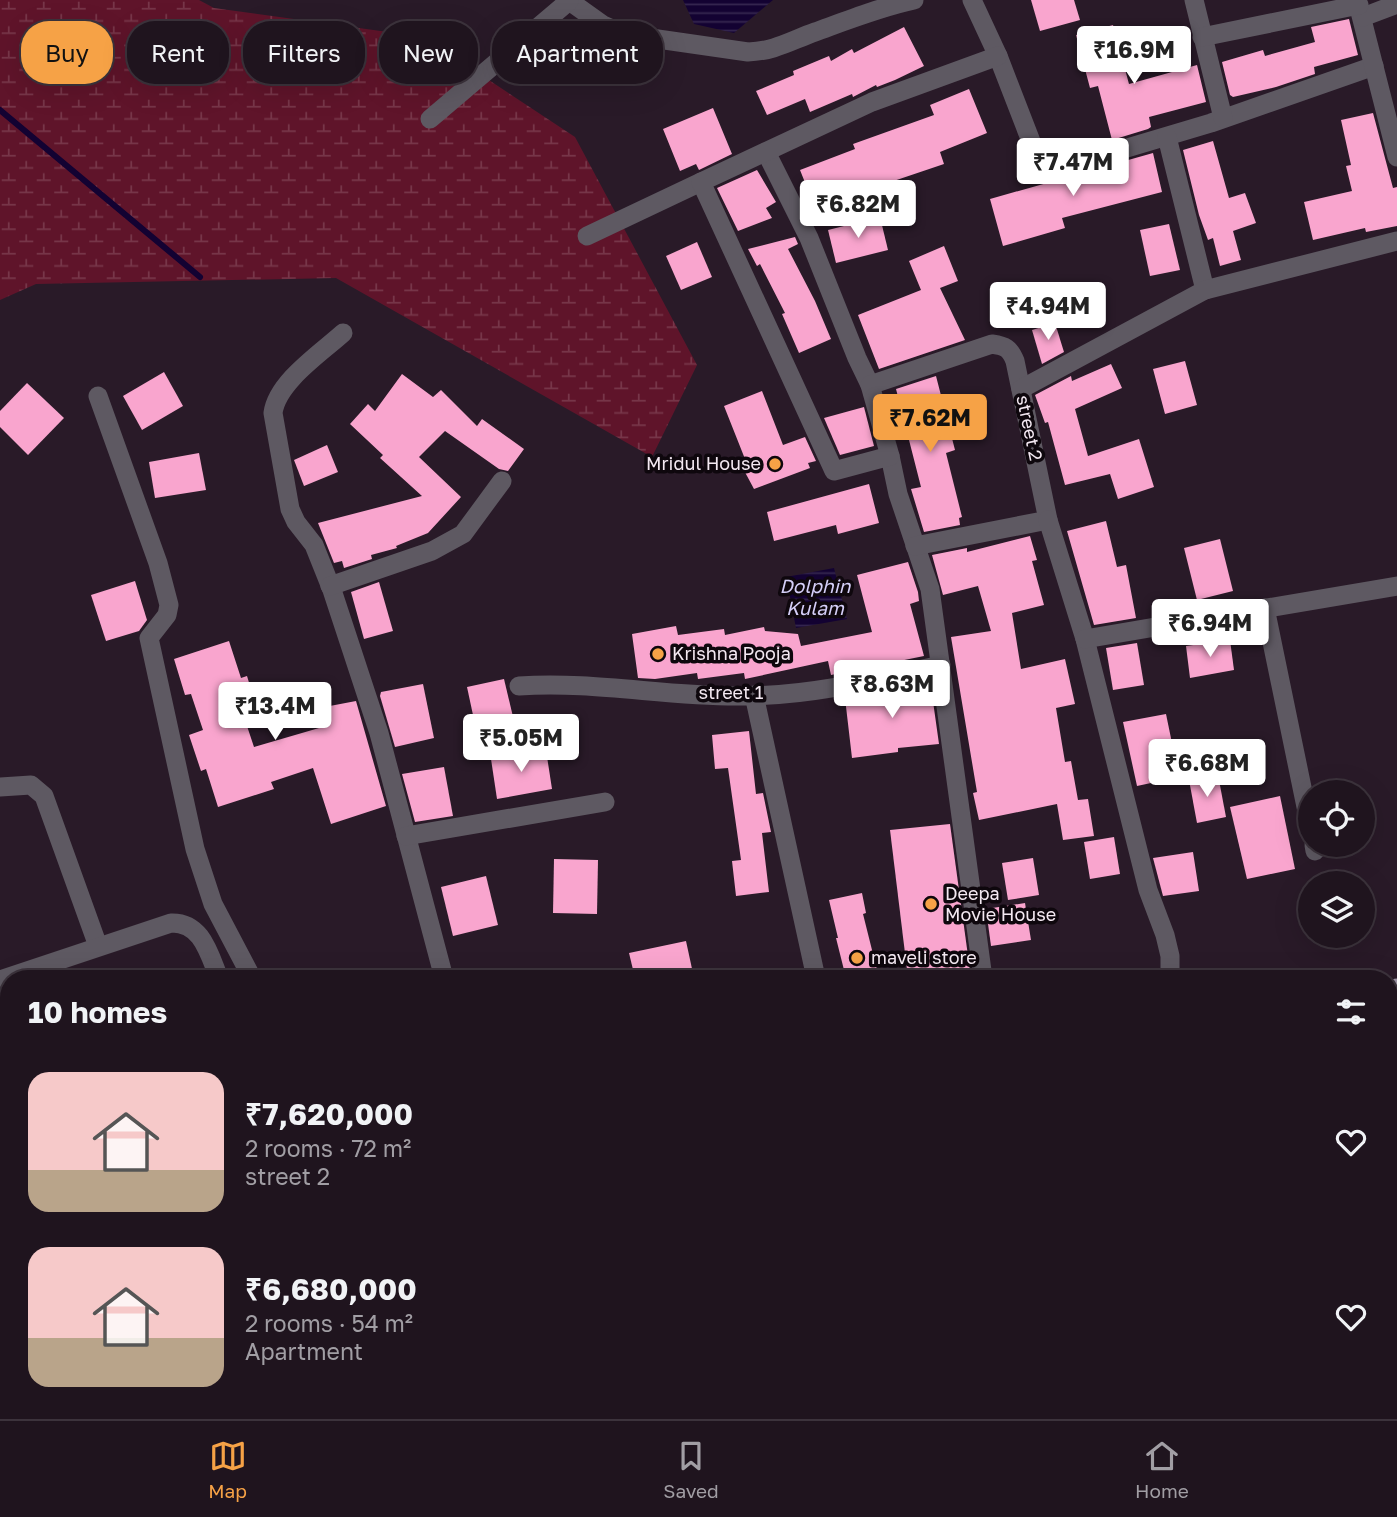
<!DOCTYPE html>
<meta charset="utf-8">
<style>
body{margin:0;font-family:"Golos Text",sans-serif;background:#2c212b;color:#f1f3f6;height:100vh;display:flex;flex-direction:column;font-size:26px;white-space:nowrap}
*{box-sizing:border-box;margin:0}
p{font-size:23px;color:#a19ea4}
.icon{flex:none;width:38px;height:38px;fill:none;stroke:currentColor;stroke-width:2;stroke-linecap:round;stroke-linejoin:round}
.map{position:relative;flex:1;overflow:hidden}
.side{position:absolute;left:0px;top:970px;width:1398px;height:450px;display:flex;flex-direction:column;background:#1f141e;border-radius:28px 28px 0 0;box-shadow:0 7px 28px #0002,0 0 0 2px #3c333c}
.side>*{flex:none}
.banner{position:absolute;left:21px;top:21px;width:700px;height:63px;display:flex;gap:14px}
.controls{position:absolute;left:1298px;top:780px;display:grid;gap:14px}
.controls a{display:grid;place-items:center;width:77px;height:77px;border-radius:50%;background:#1f141e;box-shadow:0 7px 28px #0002,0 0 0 2px #3c333c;font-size:35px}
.price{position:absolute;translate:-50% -60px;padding:0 16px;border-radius:7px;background:#fff;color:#222;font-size:23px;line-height:46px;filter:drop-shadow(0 2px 4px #0008)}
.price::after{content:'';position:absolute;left:50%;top:42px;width:21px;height:16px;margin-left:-10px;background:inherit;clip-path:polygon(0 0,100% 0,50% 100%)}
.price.selected{background:#f6a246;color:#111}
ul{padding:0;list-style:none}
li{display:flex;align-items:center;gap:21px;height:175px;padding:0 28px}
li span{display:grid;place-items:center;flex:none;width:196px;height:140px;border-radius:21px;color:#555}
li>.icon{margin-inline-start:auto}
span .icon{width:84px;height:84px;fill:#fffc;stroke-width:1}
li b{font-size:30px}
h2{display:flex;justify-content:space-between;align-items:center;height:84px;padding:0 28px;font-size:30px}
.chip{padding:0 24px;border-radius:28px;background:#1f141e;box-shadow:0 7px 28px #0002,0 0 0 2px #3c333c;font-size:24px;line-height:63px}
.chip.selected{background:#f6a246;color:#111}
.tab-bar{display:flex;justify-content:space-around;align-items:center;height:98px;border-top:2px solid #3c333c;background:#1f141e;font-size:19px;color:#a19ea4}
.tab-bar a{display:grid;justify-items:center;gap:4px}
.tab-bar .selected{color:#f6a246}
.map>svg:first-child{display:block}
.wetland{fill:url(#wetland-marsh)}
.water{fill:url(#water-rules)}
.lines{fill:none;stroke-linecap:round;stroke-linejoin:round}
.stream{stroke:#130232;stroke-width:6}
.building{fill:#f9a5ce}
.minor{stroke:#5e5962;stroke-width:19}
.primary{stroke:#9c92a4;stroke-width:19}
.poi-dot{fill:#f6a246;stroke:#0e070d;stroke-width:2.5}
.labels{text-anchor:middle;stroke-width:7;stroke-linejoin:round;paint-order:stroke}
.street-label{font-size:18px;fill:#f4e9f2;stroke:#0e070d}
.poi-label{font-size:18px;fill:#f4e9f2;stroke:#0e070d;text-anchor:start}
.water-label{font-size:19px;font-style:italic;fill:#d5cff8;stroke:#0e070d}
</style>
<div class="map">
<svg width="1397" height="1419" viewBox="0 0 1397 1419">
<defs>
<pattern id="wetland-marsh" width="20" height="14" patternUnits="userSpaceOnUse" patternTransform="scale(1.75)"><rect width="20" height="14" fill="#5f142a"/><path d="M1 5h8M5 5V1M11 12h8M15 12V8" fill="none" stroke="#773649"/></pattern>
<pattern id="water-rules" width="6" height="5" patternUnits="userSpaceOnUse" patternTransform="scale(1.75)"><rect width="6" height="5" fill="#130232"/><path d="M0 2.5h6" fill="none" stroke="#362750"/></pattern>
</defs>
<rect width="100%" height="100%" fill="#291a28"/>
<!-- wetland -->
<path class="wetland" d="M 0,0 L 199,0 L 214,8 L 424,37 L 575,137 L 697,365 L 652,457 L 336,278 L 36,284 L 0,300 Z"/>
<!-- water -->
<g class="water">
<path d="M 683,0 L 773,0 L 734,33 L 694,24 Z"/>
<path d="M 834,568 L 847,619 L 796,628 L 786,577 Z"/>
</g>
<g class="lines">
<!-- stream -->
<path class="stream" d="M 0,110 L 200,277"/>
</g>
<!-- building -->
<g class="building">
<path d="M 1031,0 L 1074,0 L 1080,20 L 1040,31 Z"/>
<path d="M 1349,19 L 1358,55 L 1314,67 L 1315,74 L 1276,87 L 1233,97 L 1230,95 L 1222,62 L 1263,50 L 1265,56 L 1315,42 L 1311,27 Z"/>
<path d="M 1113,25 L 1129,84 L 1197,65 L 1206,102 L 1149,117 L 1151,127 L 1148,129 L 1112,140 L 1098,86 L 1090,88 L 1076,35 Z"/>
<path d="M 904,27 L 924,66 L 895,80 L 877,87 L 876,85 L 853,97 L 852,94 L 810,112 L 805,99 L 767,115 L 756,91 L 794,75 L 793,71 L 829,56 L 831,61 L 852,49 L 854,53 Z"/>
<path d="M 969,89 L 987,133 L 940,152 L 944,164 L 870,189 L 867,181 L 819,200 L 812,200 L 800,170 L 855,149 L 853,144 L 934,115 L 930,105 Z"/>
<path d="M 713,108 L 732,154 L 699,170 L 696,164 L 680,171 L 663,129 Z"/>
<path d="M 1373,113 L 1393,188 L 1397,187 L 1397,226 L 1366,232 L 1365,228 L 1313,240 L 1304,202 L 1352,191 L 1346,166 L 1351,165 L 1341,120 Z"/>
<path d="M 1213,141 L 1229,198 L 1245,193 L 1256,223 L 1233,231 L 1241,260 L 1220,266 L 1213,238 L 1208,240 L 1199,215 L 1183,150 Z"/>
<path d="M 1153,153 L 1162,192 L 1062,218 L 1065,228 L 1003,246 L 990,199 Z"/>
<path d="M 757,170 L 776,202 L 766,208 L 772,218 L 738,231 L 717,188 Z"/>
<path d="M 880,217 L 888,250 L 836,263 L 828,230 Z"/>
<path d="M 1169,224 L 1180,270 L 1150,276 L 1140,230 Z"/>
<path d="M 795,237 L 798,244 L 788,249 L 815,301 L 831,339 L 799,353 L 782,314 L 785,313 L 760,264 L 757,266 L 748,249 Z"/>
<path d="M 697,242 L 712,277 L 681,290 L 666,256 Z"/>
<path d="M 944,246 L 958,281 L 940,288 L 965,340 L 879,369 L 858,315 L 921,290 L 909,261 Z"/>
<path d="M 1055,323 L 1064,352 L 1042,364 L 1032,330 Z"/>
<path d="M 1185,361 L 1197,405 L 1165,414 L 1153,369 Z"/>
<path d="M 1111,364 L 1122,388 L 1075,409 L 1088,456 L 1139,439 L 1154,487 L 1118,499 L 1110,474 L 1065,485 L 1048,422 L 1045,423 L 1035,395 L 1071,376 L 1072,381 Z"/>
<path d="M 164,372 L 183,406 L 142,430 L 123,396 Z"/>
<path d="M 402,374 L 433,397 L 441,390 L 477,426 L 482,419 L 524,449 L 508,471 L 499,469 L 445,431 L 419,457 L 461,497 L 428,533 L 396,546 L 397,548 L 371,555 L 372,559 L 344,568 L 342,561 L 334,563 L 318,523 L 422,496 L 380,458 L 383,455 L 350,424 L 368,404 L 375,411 Z"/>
<path d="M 936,376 L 955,450 L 946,453 L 962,517 L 959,518 L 960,525 L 924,532 L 911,489 L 921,487 L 896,389 Z"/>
<path d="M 27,383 L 64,418 L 28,455 L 0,427 L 0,411 Z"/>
<path d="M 762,391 L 783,445 L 805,437 L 816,461 L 808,463 L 810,468 L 754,489 L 739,461 L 745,459 L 724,406 Z"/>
<path d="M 864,407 L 874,446 L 840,455 L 824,418 Z"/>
<path d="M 327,445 L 338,472 L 304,486 L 294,460 Z"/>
<path d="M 199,453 L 206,490 L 155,498 L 149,462 Z"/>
<path d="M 869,484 L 879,523 L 838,534 L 836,525 L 774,541 L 767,512 Z"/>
<path d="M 1106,521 L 1117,567 L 1126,565 L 1136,618 L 1094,625 L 1067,531 Z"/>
<path d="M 1030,536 L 1037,560 L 1032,561 L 1044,605 L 1012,613 L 1021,669 L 1065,659 L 1075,704 L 1056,708 L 1065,762 L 1071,761 L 1078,800 L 1088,799 L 1094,836 L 1063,840 L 1057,804 L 979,820 L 973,793 L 977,792 L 951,637 L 991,631 L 978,586 L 943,595 L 932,555 L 967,548 L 967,552 Z"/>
<path d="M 1220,539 L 1233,591 L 1197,600 L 1184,548 Z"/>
<path d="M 908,562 L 918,592 L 919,601 L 910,604 L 924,656 L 831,675 L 828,661 L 745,679 L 744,673 L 698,679 L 697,673 L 655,679 L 638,678 L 632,634 L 676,626 L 678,635 L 724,629 L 725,635 L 764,627 L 765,631 L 798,634 L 801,646 L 872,632 L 857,575 Z"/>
<path d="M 135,581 L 147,620 L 139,631 L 106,641 L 91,595 Z"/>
<path d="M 379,582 L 393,631 L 364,639 L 351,592 Z"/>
<path d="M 1230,640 L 1234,670 L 1190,678 L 1186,646 Z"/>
<path d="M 229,641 L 241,678 L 247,676 L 258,712 L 244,717 L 254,747 L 319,728 L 314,709 L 356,701 L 386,806 L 331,824 L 313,768 L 271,782 L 274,789 L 218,807 L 206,769 L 201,771 L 189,735 L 203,730 L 191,694 L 185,695 L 174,659 Z"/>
<path d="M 1137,643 L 1144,685 L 1113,690 L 1106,648 Z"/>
<path d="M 504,679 L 514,721 L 476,729 L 467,687 Z"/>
<path d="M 930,680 L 939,744 L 898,748 L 898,752 L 852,758 L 845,698 Z"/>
<path d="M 423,684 L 434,738 L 395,747 L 380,696 L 381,692 Z"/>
<path d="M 1166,714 L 1179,777 L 1137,786 L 1123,722 Z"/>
<path d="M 749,731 L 756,794 L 763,793 L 771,832 L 762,833 L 769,892 L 736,896 L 732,861 L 741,860 L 728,768 L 715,769 L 712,735 Z"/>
<path d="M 546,750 L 552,789 L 497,799 L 491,759 Z"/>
<path d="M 444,767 L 453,816 L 415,822 L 402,774 Z"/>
<path d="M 1218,775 L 1226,817 L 1197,823 L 1189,780 Z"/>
<path d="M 1280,796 L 1295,869 L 1247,879 L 1230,807 Z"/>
<path d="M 950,824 L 971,978 L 908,978 L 890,830 Z"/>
<path d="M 1114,837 L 1120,874 L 1090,879 L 1084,842 Z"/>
<path d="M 1193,852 L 1199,891 L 1163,896 L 1153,858 Z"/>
<path d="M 1033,858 L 1039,895 L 1008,900 L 1002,863 Z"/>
<path d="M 554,859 L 598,860 L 597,914 L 553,913 Z"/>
<path d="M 486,876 L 498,925 L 453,936 L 441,887 Z"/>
<path d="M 862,893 L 866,913 L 863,914 L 879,978 L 846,978 L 836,938 L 838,938 L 829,900 Z"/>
<path d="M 1025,903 L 1031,940 L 991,946 L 986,909 Z"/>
<path d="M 686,941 L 694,978 L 635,978 L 629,953 Z"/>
</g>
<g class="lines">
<!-- minor -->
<g class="minor">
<path d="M 568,0 L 603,25 L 623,34 L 748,52 C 775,51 790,41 815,32 C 848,20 881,7 914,0"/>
<path d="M 972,0 L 998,56 L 1032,144 C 1043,158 1052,163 1070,165 L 1211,123 L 1374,66"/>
<path d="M 1194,0 L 1223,118"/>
<path d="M 1357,0 L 1397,157"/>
<path d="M 1363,17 L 1397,4"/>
<path d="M 1202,37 L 1359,5"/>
<path d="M 430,119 L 569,1"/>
<path d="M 1167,137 L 1205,290"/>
<path d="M 766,152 L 809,238 L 857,358 L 870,385 L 890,456 L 898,494 L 930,589 L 983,978"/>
<path d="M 587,236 L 701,182"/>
<path d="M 343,333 C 321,353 277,382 273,413 L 290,509 L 296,522 L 314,545 L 332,590 L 379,733 L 444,978"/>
<path d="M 870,385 L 992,344 C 1005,346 1010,348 1015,361 L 1048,520 L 915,546"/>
<path d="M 1021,389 L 1205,290 L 1397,241"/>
<path d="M 98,396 L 158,563 L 169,605 L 167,615 L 149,638 L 195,849 L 213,904 L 252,978"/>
<path d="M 890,456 L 834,471 L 701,182 L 872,102 L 998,56"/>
<path d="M 1048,520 L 1085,639 L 1148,890 L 1165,935 L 1170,956 L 1170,978"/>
<path d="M 330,586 L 432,551 L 463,534 L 502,481"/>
<path d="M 1265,608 L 1311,831"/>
<path d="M 1085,639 L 1397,586"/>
<path d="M 519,686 C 592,681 663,696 736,696 C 805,697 875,680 941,665"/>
<path d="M 754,695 L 816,978"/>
<path d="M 0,787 L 31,785 L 44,796 L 98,946"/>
<path d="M 406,836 L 605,802"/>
<path d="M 1314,845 L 1315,851"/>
<path d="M 0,980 L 171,923 C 202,922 209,954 219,978"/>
<path d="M 0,1194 L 9,1191"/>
</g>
<!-- primary -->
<g class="primary">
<path d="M 1390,990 L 1397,988"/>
<path d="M 0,1276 L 9,1274"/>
</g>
</g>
<!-- markers -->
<g class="poi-dot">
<circle cx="775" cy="464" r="7"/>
<circle cx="658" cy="654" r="7"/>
<circle cx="931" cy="904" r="7"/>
<circle cx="857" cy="958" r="7"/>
</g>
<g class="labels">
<!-- street labels -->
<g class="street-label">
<text transform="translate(1029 428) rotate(78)" y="6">street 2</text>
<text x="731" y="699">street 1</text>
</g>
<!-- poi labels -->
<g class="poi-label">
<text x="761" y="470" text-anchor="end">Mridul House</text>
<text x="672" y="660">Krishna Pooja</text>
<text x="945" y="900">Deepa<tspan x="945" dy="21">Movie House</tspan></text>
<text x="871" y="964">maveli store</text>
</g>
<!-- water labels -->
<g class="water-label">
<text x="815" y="593">Dolphin<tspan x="815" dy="22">Kulam</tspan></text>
</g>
</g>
</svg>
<div class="controls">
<a><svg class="icon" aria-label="locate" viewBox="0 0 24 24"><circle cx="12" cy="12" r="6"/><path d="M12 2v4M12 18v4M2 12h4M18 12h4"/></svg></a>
<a><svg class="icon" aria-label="layers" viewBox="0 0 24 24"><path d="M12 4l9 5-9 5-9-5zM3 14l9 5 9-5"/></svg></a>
</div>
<b class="price" style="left:1134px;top:86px">₹16.9M</b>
<b class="price" style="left:1073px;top:198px">₹7.47M</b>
<b class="price" style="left:858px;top:240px">₹6.82M</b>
<b class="price" style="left:1048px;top:342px">₹4.94M</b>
<b class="price selected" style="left:930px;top:454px">₹7.62M</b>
<b class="price" style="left:1210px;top:659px">₹6.94M</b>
<b class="price" style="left:892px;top:720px">₹8.63M</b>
<b class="price" style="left:275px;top:742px">₹13.4M</b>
<b class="price" style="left:521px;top:774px">₹5.05M</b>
<b class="price" style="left:1207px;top:799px">₹6.68M</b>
<div class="banner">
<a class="chip selected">Buy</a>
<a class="chip">Rent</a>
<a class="chip">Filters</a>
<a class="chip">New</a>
<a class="chip">Apartment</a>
</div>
<section class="side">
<h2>10 homes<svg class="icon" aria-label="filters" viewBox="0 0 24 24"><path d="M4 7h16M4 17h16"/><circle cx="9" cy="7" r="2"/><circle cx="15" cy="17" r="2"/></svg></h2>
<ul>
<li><span style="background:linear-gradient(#f6c9c9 70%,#b9a48a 0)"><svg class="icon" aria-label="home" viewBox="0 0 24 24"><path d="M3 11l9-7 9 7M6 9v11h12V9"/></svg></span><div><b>₹7,620,000</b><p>2 rooms · 72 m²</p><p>street 2</p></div><svg class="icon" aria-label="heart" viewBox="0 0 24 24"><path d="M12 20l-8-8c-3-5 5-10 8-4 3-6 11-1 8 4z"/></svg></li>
<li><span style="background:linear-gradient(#f6c9c9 65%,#b9a48a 0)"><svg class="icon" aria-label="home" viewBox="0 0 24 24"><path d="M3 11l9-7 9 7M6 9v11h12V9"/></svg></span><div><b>₹6,680,000</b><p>2 rooms · 54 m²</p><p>Apartment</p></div><svg class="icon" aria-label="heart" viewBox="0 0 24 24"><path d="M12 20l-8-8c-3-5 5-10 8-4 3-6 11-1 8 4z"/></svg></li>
</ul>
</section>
</div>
<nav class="tab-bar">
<a class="selected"><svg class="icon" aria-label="map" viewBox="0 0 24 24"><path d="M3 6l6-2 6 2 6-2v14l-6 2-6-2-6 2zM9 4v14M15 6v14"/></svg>Map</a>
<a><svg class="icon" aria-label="saved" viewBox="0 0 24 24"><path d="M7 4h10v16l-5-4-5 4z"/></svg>Saved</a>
<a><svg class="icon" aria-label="home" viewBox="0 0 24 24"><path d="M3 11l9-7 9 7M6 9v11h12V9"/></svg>Home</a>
</nav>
